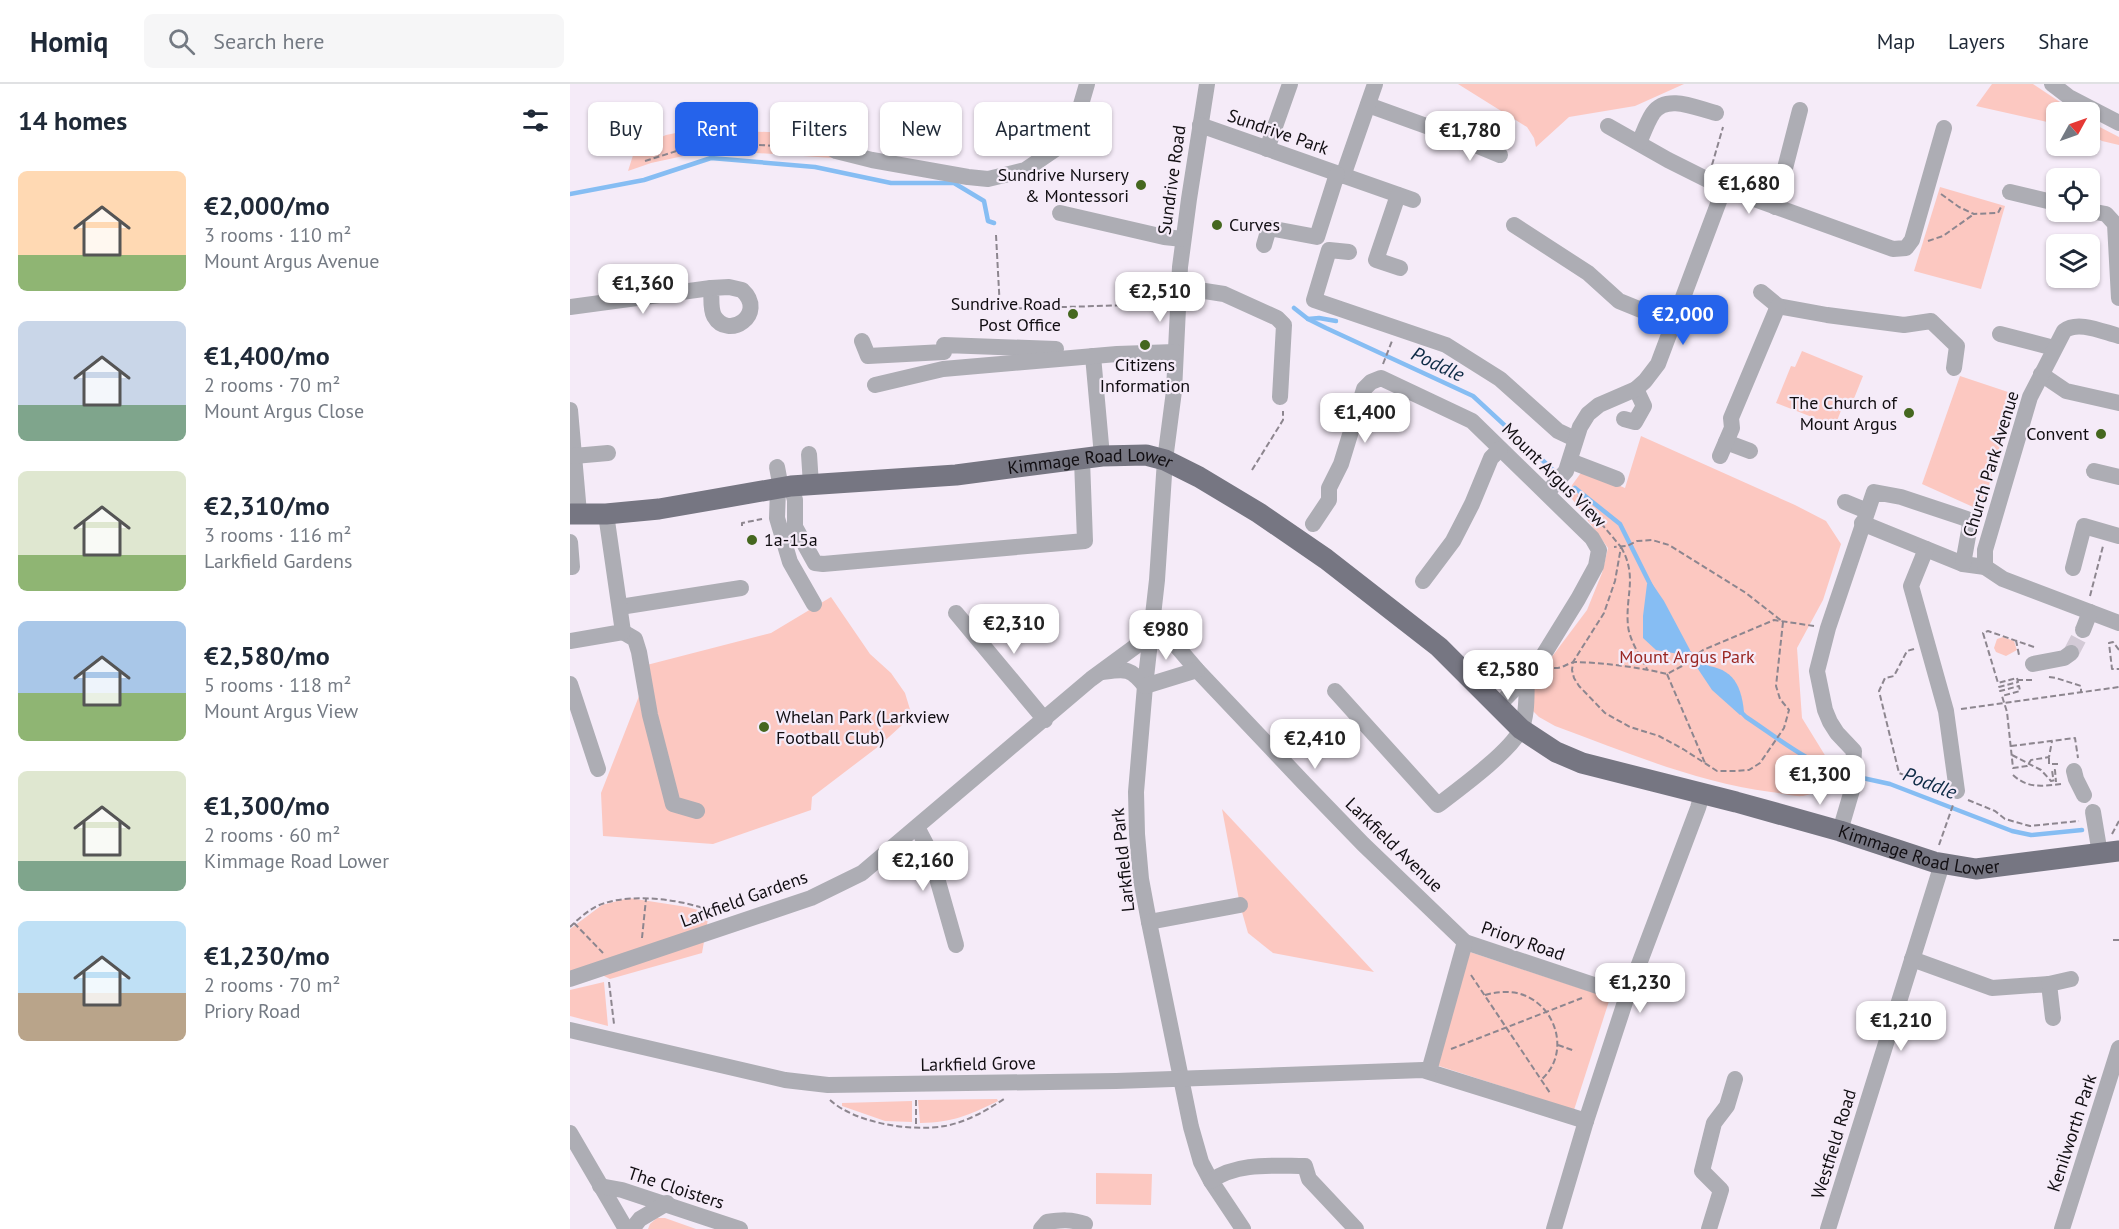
<!DOCTYPE html>
<meta charset="utf-8">
<style>
body{margin:0;font-family:"PT Sans",sans-serif;background:#f6f6f7;color:#1f2937;height:100vh;display:flex;flex-direction:column;font-size:22px;white-space:nowrap}
*{box-sizing:border-box;margin:0}
p{font-size:20px;color:#747a83}
.icon{flex:none;width:33px;height:33px;fill:none;stroke:currentColor;stroke-width:2;stroke-linecap:round;stroke-linejoin:round}
.map{position:relative;flex:1;overflow:hidden}
.side{display:flex;flex-direction:column;background:#fff;width:570px}
.side>*{flex:none}
.guide{position:absolute;left:18px;top:18px;width:570px;height:54px;display:flex;gap:12px}
.needle{width:39px;rotate:50deg}
.tools{position:absolute;left:1476px;top:18px;display:grid;gap:12px}
.tools a{display:grid;place-items:center;width:54px;height:54px;border-radius:9px;background:#fff;box-shadow:0 2px 4px #0004;font-size:30px}
.price{position:absolute;translate:-50% -51px;padding:0 14px;border-radius:12px;background:#fff;color:#222;font-size:20px;line-height:39px;filter:drop-shadow(0 2px 3px #0008)}
.price::after{content:'';position:absolute;left:50%;top:36px;width:18px;height:14px;margin-left:-9px;background:inherit;clip-path:polygon(0 0,100% 0,50% 100%)}
.price.on{background:#2563eb;color:#fff}
ul{padding:0;list-style:none}
li{display:flex;align-items:center;gap:18px;height:150px;padding:0 18px}
li span{display:grid;place-items:center;flex:none;width:168px;height:120px;border-radius:9px;color:#555}
li>.icon{margin-inline-start:auto}
span .icon{width:72px;height:72px;fill:#fffc;stroke-width:1}
li b{font-size:26px}
h2{display:flex;justify-content:space-between;align-items:center;height:72px;padding:0 18px;font-size:26px}
.pill{padding:0 21px;border-radius:9px;background:#fff;box-shadow:0 2px 4px #0004;font-size:21px;line-height:54px}
.pill.on{background:#2563eb;color:#fff}
header{display:flex;align-items:center;gap:36px;box-sizing:border-box;height:84px;padding:0 30px;background:#fff;border-bottom:2px solid #e0e1e3}
header strong{font-size:28px}
nav{display:flex;gap:33px;margin-inline-start:auto;font-size:21px}
.search{width:420px;height:54px;background:#f6f6f7;display:flex;align-items:center;gap:15px;box-sizing:border-box;padding:0 21px;border-radius:9px;color:#747a83;font-size:22px}
main{display:flex;flex:1;min-height:0}
.map>svg:first-child{display:block}
.green{fill:#fcc8c1}
.water{fill:#86bdf3}
.lines{fill:none;stroke-linecap:round;stroke-linejoin:round}
.stream{stroke:#86bdf3;stroke-width:4.5}
.minor-tunnel{stroke:#d3cad6;stroke-width:16;stroke-dasharray:16 8;stroke-linecap:butt}
.path{stroke:#8d868f;stroke-width:2;stroke-dasharray:6 3;stroke-linecap:butt}
.minor{stroke:#adadb4;stroke-width:16}
.major{stroke:#767682;stroke-width:21}
.poi-dot{fill:#45671f;stroke:#f5ebf8;stroke-width:2}
.labels{text-anchor:middle;stroke-width:4.5;stroke-linejoin:round;paint-order:stroke}
.street-label{font-size:18px;fill:#110e12;stroke:#f5ebf8}
.poi-label{font-size:18px;fill:#110e12;stroke:#f5ebf8;text-anchor:end}
.park-label{font-size:18px;fill:#9a2722;stroke:#f5ebf8}
.water-label{font-size:20px;font-style:italic;fill:#0e2b46;stroke:#f5ebf8}
</style>
<header>
<strong>Homiq</strong>
<div class="search"><svg class="icon" aria-label="search" viewBox="0 0 24 24"><circle cx="10" cy="10" r="6"/><path d="M15 15l6 6"/></svg>Search here</div>
<nav><a>Map</a><a>Layers</a><a>Share</a></nav>
</header>
<main>
<section class="side">
<h2>14 homes<svg class="icon" aria-label="filters" viewBox="0 0 24 24"><path d="M4 7h16M4 17h16"/><circle cx="9" cy="7" r="2"/><circle cx="15" cy="17" r="2"/></svg></h2>
<ul>
<li><span style="background:linear-gradient(#ffd9b3 70%,#8fb573 0)"><svg class="icon" aria-label="home" viewBox="0 0 24 24"><path d="M3 11l9-7 9 7M6 9v11h12V9"/></svg></span><div><b>€2,000/mo</b><p>3 rooms · 110 m²</p><p>Mount Argus Avenue</p></div></li>
<li><span style="background:linear-gradient(#c9d6e8 70%,#7fa58c 0)"><svg class="icon" aria-label="home" viewBox="0 0 24 24"><path d="M3 11l9-7 9 7M6 9v11h12V9"/></svg></span><div><b>€1,400/mo</b><p>2 rooms · 70 m²</p><p>Mount Argus Close</p></div></li>
<li><span style="background:linear-gradient(#dfe7d0 70%,#8fb573 0)"><svg class="icon" aria-label="home" viewBox="0 0 24 24"><path d="M3 11l9-7 9 7M6 9v11h12V9"/></svg></span><div><b>€2,310/mo</b><p>3 rooms · 116 m²</p><p>Larkfield Gardens</p></div></li>
<li><span style="background:linear-gradient(#a9c7e8 60%,#8fb573 0)"><svg class="icon" aria-label="home" viewBox="0 0 24 24"><path d="M3 11l9-7 9 7M6 9v11h12V9"/></svg></span><div><b>€2,580/mo</b><p>5 rooms · 118 m²</p><p>Mount Argus View</p></div></li>
<li><span style="background:linear-gradient(#dfe7d0 75%,#7fa58c 0)"><svg class="icon" aria-label="home" viewBox="0 0 24 24"><path d="M3 11l9-7 9 7M6 9v11h12V9"/></svg></span><div><b>€1,300/mo</b><p>2 rooms · 60 m²</p><p>Kimmage Road Lower</p></div></li>
<li><span style="background:linear-gradient(#bfe0f5 60%,#b9a48a 0)"><svg class="icon" aria-label="home" viewBox="0 0 24 24"><path d="M3 11l9-7 9 7M6 9v11h12V9"/></svg></span><div><b>€1,230/mo</b><p>2 rooms · 70 m²</p><p>Priory Road</p></div></li>
</ul>
</section>
<div class="map">
<svg width="1549" height="1145" viewBox="0 0 1549 1145">
<rect width="100%" height="100%" fill="#f5ebf8"/>
<!-- green -->
<g class="green">
<path d="M 888,0 L 1114,0 L 1065,22 L 999,33 L 966,63 L 964,54 L 957,43 Z"/>
<path d="M 1422,0 L 1463,0 L 1505,28 L 1486,28 L 1486,40 L 1406,22 Z"/>
<path d="M 1520,38 L 1549,53 L 1549,61 L 1532,57 L 1520,50 Z"/>
<path d="M 125,45 L 268,51 L 263,74 L 141,66 L 81,79 L 58,87 L 65,65 L 96,51 Z"/>
<path d="M 1370,103 L 1435,122 L 1411,205 L 1344,187 Z"/>
<path d="M 1232,267 L 1293,292 L 1279,327 L 1272,324 L 1265,342 L 1206,319 L 1221,282 L 1225,283 Z"/>
<path d="M 1390,292 L 1444,310 L 1412,427 L 1352,400 Z"/>
<path d="M 1071,352 L 1225,421 L 1256,437 L 1271,460 L 1253,516 L 1227,564 L 1232,634 L 1269,694 C 1258,703 1247,709 1233,712 C 1223,713 1211,709 1201,708 C 1126,698 1055,668 985,642 L 969,633 L 956,620 L 960,602 L 1017,526 L 1032,489 L 1038,464 L 997,408 L 1013,386 L 1055,404 Z"/>
<path d="M 261,513 L 300,570 L 321,589 L 335,609 L 342,632 L 309,662 L 242,713 L 241,726 L 143,760 L 33,752 L 31,709 L 71,607 L 69,583 L 201,549 Z"/>
<path d="M 1433,553 L 1444,557 L 1447,566 L 1436,572 L 1426,568 L 1424,564 L 1427,555 Z"/>
<path d="M 652,725 L 804,888 L 703,869 L 678,849 L 670,821 Z"/>
<path d="M 59,814 L 117,823 L 139,829 L 132,869 L 40,895 L 32,891 L 0,901 L 0,845 L 32,821 Z"/>
<path d="M 900,868 L 1040,914 L 1004,1026 L 863,980 Z"/>
<path d="M 34,898 L 38,942 L 0,932 L 0,906 Z"/>
<path d="M 427,1015 L 428,1017 C 397,1032 384,1038 350,1039 L 348,1016 Z"/>
<path d="M 342,1017 L 342,1038 L 315,1037 L 272,1022 L 272,1019 Z"/>
<path d="M 526,1089 L 582,1090 L 581,1121 L 526,1120 Z"/>
<path d="M 87,1134 L 95,1134 L 126,1145 L 78,1145 L 80,1140 Z"/>
</g>
<!-- water -->
<g class="water">
<path d="M 1081,498 L 1094,517 L 1120,566 L 1114,571 L 1086,566 L 1073,554 L 1073,532 L 1077,500 Z"/>
<path d="M 1128,581 C 1160,582 1171,597 1174,628 L 1170,631 L 1142,606 L 1126,582 Z"/>
</g>
<g class="lines">
<!-- stream -->
<g class="stream">
<path d="M 0,110 L 74,96 L 141,74 L 245,83 L 321,99 L 384,99 L 414,117 L 418,137 L 424,139"/>
<path d="M 724,224 L 738,235 L 756,244 L 903,312 L 983,386"/>
<path d="M 738,235 L 749,234 L 766,237"/>
<path d="M 1005,404 L 1050,440 L 1082,504"/>
<path d="M 1113,564 L 1137,583"/>
<path d="M 1169,626 L 1176,633 C 1208,654 1241,682 1280,691"/>
<path d="M 1288,693 L 1320,700 L 1442,747 L 1461,751 L 1512,746"/>
</g>
<!-- minor-tunnel -->
<path class="minor-tunnel" d="M 1501,569 L 1513,546"/>
<!-- path -->
<g class="path">
<path d="M 75,77 L 132,59 L 149,58 L 204,62"/>
<path d="M 1142,81 L 1153,43"/>
<path d="M 1371,110 L 1389,123 L 1404,130 L 1428,129 L 1432,121"/>
<path d="M 426,151 L 430,225 L 592,220"/>
<path d="M 1358,157 L 1373,152 L 1404,130"/>
<path d="M 813,280 L 822,257"/>
<path d="M 682,386 L 713,336 L 713,327"/>
<path d="M 1000,407 L 1009,413 L 1051,463 L 1045,497 L 1034,529 L 1003,578 L 1002,586 L 1004,594 L 1009,602 L 1035,629 L 1060,643 L 1089,652 L 1113,665 L 1147,687 L 1166,687 L 1179,686 L 1190,679 L 1214,644 L 1219,626 L 1210,615 L 1206,602 L 1213,538 L 1176,509 L 1099,461 L 1082,456 L 1067,457 L 1057,462 L 1044,463"/>
<path d="M 172,442 L 172,439 L 192,435"/>
<path d="M 1051,463 C 1068,493 1055,511 1058,542 C 1060,558 1070,571 1077,585"/>
<path d="M 1520,512 L 1533,462"/>
<path d="M 1446,556 L 1449,571"/>
<path d="M 1464,563 L 1418,547 L 1413,549 L 1428,599 L 1447,594 L 1448,598 L 1429,603 L 1430,607 L 1449,602 L 1450,607 L 1432,612 L 1437,628 L 1443,684 L 1457,682 L 1461,676 L 1479,673 L 1482,657"/>
<path d="M 1344,565 L 1337,567 L 1324,592 L 1315,594 L 1309,607 L 1329,689 L 1370,705"/>
<path d="M 1549,566 L 1543,558 L 1539,559 L 1542,585 L 1549,585"/>
<path d="M 984,584 C 993,585 998,578 1006,578 C 1036,579 1068,583 1097,590 L 1112,582 L 1133,566 L 1204,536 L 1244,542"/>
<path d="M 1097,590 L 1135,679"/>
<path d="M 1479,593 L 1486,594 L 1511,602 L 1511,608"/>
<path d="M 1447,596 L 1465,596"/>
<path d="M 1391,625 L 1549,603"/>
<path d="M 1441,662 L 1505,654 L 1508,674"/>
<path d="M 1442,671 L 1471,686 L 1481,697 L 1486,696"/>
<path d="M 1479,674 L 1479,680 L 1489,680"/>
<path d="M 1443,691 C 1458,705 1473,702 1491,700"/>
<path d="M 1483,693 L 1482,686 L 1485,686 L 1486,698"/>
<path d="M 1398,716 L 1425,727 L 1435,735 L 1460,742 L 1509,737"/>
<path d="M 1542,750 L 1549,737"/>
<path d="M 1369,761 L 1383,721"/>
<path d="M 4,839 L 33,869"/>
<path d="M 0,843 C 9,834 23,822 35,819 C 66,809 117,816 146,829"/>
<path d="M 72,854 L 76,815"/>
<path d="M 1543,856 L 1549,856"/>
<path d="M 901,891 L 980,1009"/>
<path d="M 39,898 L 44,940"/>
<path d="M 915,911 C 926,908 936,907 947,909 C 986,918 1002,969 971,996"/>
<path d="M 988,961 L 1005,967"/>
<path d="M 881,965 L 1012,914"/>
<path d="M 260,1016 C 285,1039 341,1048 375,1042 C 396,1038 416,1027 434,1015"/>
<path d="M 346,1016 L 346,1043"/>
</g>
<!-- minor -->
<g class="minor">
<path d="M 637,0 L 619,115 L 610,183 L 604,307 L 595,376 L 587,496 L 575,602 L 566,708 L 567,750 L 571,795 L 579,838 L 621,1043 L 631,1078 L 641,1097 L 673,1145"/>
<path d="M 1482,0 L 1499,13 L 1549,39"/>
<path d="M 798,21 L 884,52 L 930,71"/>
<path d="M 630,41 L 843,116"/>
<path d="M 1038,42 L 1098,76 L 1154,104 L 1323,165 L 1336,164 L 1342,156 L 1374,44"/>
<path d="M 1069,59 C 1073,50 1077,38 1083,29 C 1097,9 1128,25 1146,29"/>
<path d="M 219,63 L 230,52 C 255,52 248,60 266,67 L 302,76 L 398,93 L 418,95 L 443,89 L 455,86 L 496,58 L 505,41 L 517,0"/>
<path d="M 697,65 L 720,0"/>
<path d="M 773,92 L 805,0"/>
<path d="M 1440,108 L 1486,119"/>
<path d="M 828,111 L 806,176 L 830,184"/>
<path d="M 1205,123 L 1230,26"/>
<path d="M 1520,127 L 1536,130 L 1545,140 L 1549,214"/>
<path d="M 490,129 L 594,153 L 613,155"/>
<path d="M 944,141 L 1018,189 L 1049,217 L 1103,239"/>
<path d="M 694,161 L 699,144 L 747,153 L 767,90"/>
<path d="M 779,168 L 759,166 L 744,216 L 876,261 L 930,295 L 988,347 L 1005,355"/>
<path d="M 159,203 L 172,206 C 198,230 158,257 144,232 C 140,224 142,213 141,204 Z"/>
<path d="M 609,203 L 654,210 L 707,234 L 714,241 L 710,313"/>
<path d="M 1191,208 L 1208,222 L 1257,231 L 1334,241 L 1361,237 L 1387,262 L 1384,284"/>
<path d="M 0,223 L 141,204"/>
<path d="M 1430,250 L 1484,264"/>
<path d="M 292,257 L 298,272 L 374,268 L 374,261 L 486,265"/>
<path d="M 523,272 L 532,372"/>
<path d="M 1471,290 L 1496,307 L 1549,319"/>
<path d="M 305,301 L 373,285 L 547,270 L 605,268"/>
<path d="M 0,326 L 9,429"/>
<path d="M 1054,335 L 1065,338 L 1074,322 L 1066,305"/>
<path d="M 1156,358 L 1180,367"/>
<path d="M 239,370 L 241,401"/>
<path d="M 4,372 L 38,369"/>
<path d="M 1150,372 L 1162,344 L 1161,334 L 1208,222"/>
<path d="M 1000,377 L 1047,395"/>
<path d="M 207,383 L 211,404"/>
<path d="M 1524,387 L 1549,393"/>
<path d="M 221,402 L 225,416 L 225,443 L 245,479 L 253,480 L 515,457 L 512,376"/>
<path d="M 208,405 L 207,434 L 220,478 L 244,520"/>
<path d="M 977,409 L 996,387 L 1010,343 L 1018,330 L 1029,321 L 1066,305 L 1075,297 L 1088,280 L 1154,104"/>
<path d="M 1275,418 L 1297,427"/>
<path d="M 1292,439 L 1393,480 L 1415,483 L 1433,495 L 1549,539"/>
<path d="M 743,440 L 759,416 L 759,404 L 771,380 L 794,305 L 801,298 L 811,294 L 902,337 L 1022,454 L 1029,466 L 1026,482 L 1008,515 L 966,583 L 928,622"/>
<path d="M 0,458 L 2,483 L 0,483"/>
<path d="M 1356,465 L 1341,502 L 1376,627 L 1387,707"/>
<path d="M 1415,483 L 1415,466 L 1460,313 L 1494,247 C 1508,236 1533,248 1549,252"/>
<path d="M 1503,484 L 1514,442 L 1549,452"/>
<path d="M 853,497 L 883,457 L 902,420 L 921,374 L 930,365"/>
<path d="M 50,523 L 171,504"/>
<path d="M 386,529 L 475,636"/>
<path d="M 1513,546 L 1520,528"/>
<path d="M 53,548 L 65,555 L 69,568 L 80,631 L 103,720 L 127,727"/>
<path d="M 581,551 L 593,551 L 603,558 L 627,586 L 734,699 L 793,760 L 895,858 L 1057,912"/>
<path d="M 0,557 L 53,548 L 36,430"/>
<path d="M 1463,580 L 1494,574 L 1501,569"/>
<path d="M 892,584 C 915,592 932,599 957,594"/>
<path d="M 532,588 C 555,585 560,583 575,602"/>
<path d="M 0,600 L 28,685"/>
<path d="M 575,602 L 627,586"/>
<path d="M 765,607 L 868,721 C 889,705 941,667 951,645 C 958,630 956,609 957,594"/>
<path d="M 1504,687 L 1506,695 L 1514,711"/>
<path d="M 1523,728 L 1530,770"/>
<path d="M 347,743 L 359,766 L 386,861"/>
<path d="M 1270,747 L 1285,696 L 1283,682 L 1284,667 L 1267,649 L 1260,638 L 1255,626 L 1247,587 L 1258,544 L 1304,408 L 1331,413 L 1397,435 L 1400,441 L 1393,480"/>
<path d="M 579,838 L 670,821"/>
<path d="M 1342,875 L 1422,904 L 1479,900 L 1483,934"/>
<path d="M 0,895 L 241,814 L 292,789 L 521,595 L 581,551"/>
<path d="M 1479,900 L 1501,895"/>
<path d="M 0,946 L 215,996 L 258,1001 L 546,997 L 853,986 L 1016,1037"/>
<path d="M 859,987 L 895,858"/>
<path d="M 0,1049 L 56,1145"/>
<path d="M 641,1097 C 667,1078 704,1082 735,1082 L 739,1095 L 786,1145"/>
<path d="M 30,1102 L 52,1106 L 170,1145"/>
<path d="M 62,1145 L 70,1135 L 97,1119"/>
<path d="M 471,1145 L 477,1138 C 490,1136 502,1135 515,1140"/>
<path d="M 984,1145 L 1016,1037 L 1057,912 L 1128,724 L 1132,710"/>
<path d="M 1139,1145 L 1151,1106 L 1132,1087 L 1144,1039 L 1157,1022 L 1165,995"/>
<path d="M 1258,1145 L 1372,780"/>
<path d="M 1492,1145 L 1549,964"/>
</g>
<!-- major -->
<path class="major" id="s1" d="M 0,430 L 36,430 L 89,425 L 221,402 L 386,391 L 532,372 L 576,371 L 595,376 L 629,393 L 689,429 L 756,475 L 869,563 L 951,645 L 986,668 L 1012,679 L 1166,718 L 1270,747 L 1364,778 L 1406,785 L 1549,767"/>
</g>
<!-- markers -->
<g class="poi-dot">
<circle cx="571" cy="101" r="6"/>
<circle cx="647" cy="141" r="6"/>
<circle cx="503" cy="230" r="6"/>
<circle cx="575" cy="261" r="6"/>
<circle cx="1339" cy="329" r="6"/>
<circle cx="1531" cy="350" r="6"/>
<circle cx="182" cy="456" r="6"/>
<circle cx="194" cy="643" r="6"/>
</g>
<g class="labels">
<!-- street labels -->
<g class="street-label">
<text transform="translate(708 48) rotate(19)" y="6">Sundrive Park</text>
<text transform="translate(602 96) rotate(-82)" y="6">Sundrive Road</text>
<text transform="translate(1421 380) rotate(-73)" y="6">Church Park Avenue</text>
<text dy="6" stroke="none"><textPath href="#s1" startOffset="524">Kimmage Road Lower</textPath></text>
<text transform="translate(984 391) rotate(45)" y="6">Mount Argus View</text>
<text transform="translate(824 761) rotate(44)" y="6">Larkfield Avenue</text>
<text dy="6" stroke="none"><textPath href="#s1" startOffset="1467">Kimmage Road Lower</textPath></text>
<text transform="translate(553 776) rotate(-96)" y="6">Larkfield Park</text>
<text transform="translate(174 815) rotate(-20)" y="6">Larkfield Gardens</text>
<text transform="translate(953 857) rotate(19)" y="6">Priory Road</text>
<text transform="translate(408 980) rotate(-1)" y="6">Larkfield Grove</text>
<text transform="translate(1502 1049) rotate(-72)" y="6">Kenilworth Park</text>
<text transform="translate(1264 1060) rotate(-73)" y="6">Westfield Road</text>
<text transform="translate(106 1104) rotate(18)" y="6">The Cloisters</text>
</g>
<!-- poi labels -->
<g class="poi-label">
<text x="559" y="97">Sundrive Nursery<tspan x="559" dy="21">&amp; Montessori</tspan></text>
<text x="659" y="147" text-anchor="start">Curves</text>
<text x="491" y="226">Sundrive Road<tspan x="491" dy="21">Post Office</tspan></text>
<text x="575" y="287" text-anchor="middle">Citizens<tspan x="575" dy="21">Information</tspan></text>
<text x="1327" y="325">The Church of<tspan x="1327" dy="21">Mount Argus</tspan></text>
<text x="1519" y="356">Convent</text>
<text x="194" y="462" text-anchor="start">1a-15a</text>
<text x="206" y="639" text-anchor="start">Whelan Park (Larkview<tspan x="206" dy="21">Football Club)</tspan></text>
</g>
<!-- park labels -->
<g class="park-label">
<text x="1117" y="579">Mount Argus Park</text>
</g>
<!-- water labels -->
<g class="water-label">
<text transform="translate(868 280) rotate(25)" y="7">Poddle</text>
<text transform="translate(1360 699) rotate(21)" y="7">Poddle</text>
</g>
</g>
</svg>
<div class="tools">
<a><svg class="needle" viewBox="-14 -14 28 28"><path d="M0-13l5 13h-10z" fill="#e53935"/><path d="M0 13l5-13h-10z" fill="#747a83"/></svg></a>
<a><svg class="icon" aria-label="locate" viewBox="0 0 24 24"><circle cx="12" cy="12" r="6"/><path d="M12 2v4M12 18v4M2 12h4M18 12h4"/></svg></a>
<a><svg class="icon" aria-label="layers" viewBox="0 0 24 24"><path d="M12 4l9 5-9 5-9-5zM3 14l9 5 9-5"/></svg></a>
</div>
<b class="price" style="left:900px;top:78px">€1,780</b>
<b class="price" style="left:1179px;top:131px">€1,680</b>
<b class="price" style="left:73px;top:231px">€1,360</b>
<b class="price" style="left:590px;top:239px">€2,510</b>
<b class="price on" style="left:1113px;top:262px">€2,000</b>
<b class="price" style="left:795px;top:360px">€1,400</b>
<b class="price" style="left:444px;top:571px">€2,310</b>
<b class="price" style="left:596px;top:577px">€980</b>
<b class="price" style="left:938px;top:617px">€2,580</b>
<b class="price" style="left:745px;top:686px">€2,410</b>
<b class="price" style="left:1250px;top:722px">€1,300</b>
<b class="price" style="left:353px;top:808px">€2,160</b>
<b class="price" style="left:1070px;top:930px">€1,230</b>
<b class="price" style="left:1331px;top:968px">€1,210</b>
<div class="guide">
<a class="pill">Buy</a>
<a class="pill on">Rent</a>
<a class="pill">Filters</a>
<a class="pill">New</a>
<a class="pill">Apartment</a>
</div>
</div>
</main>
